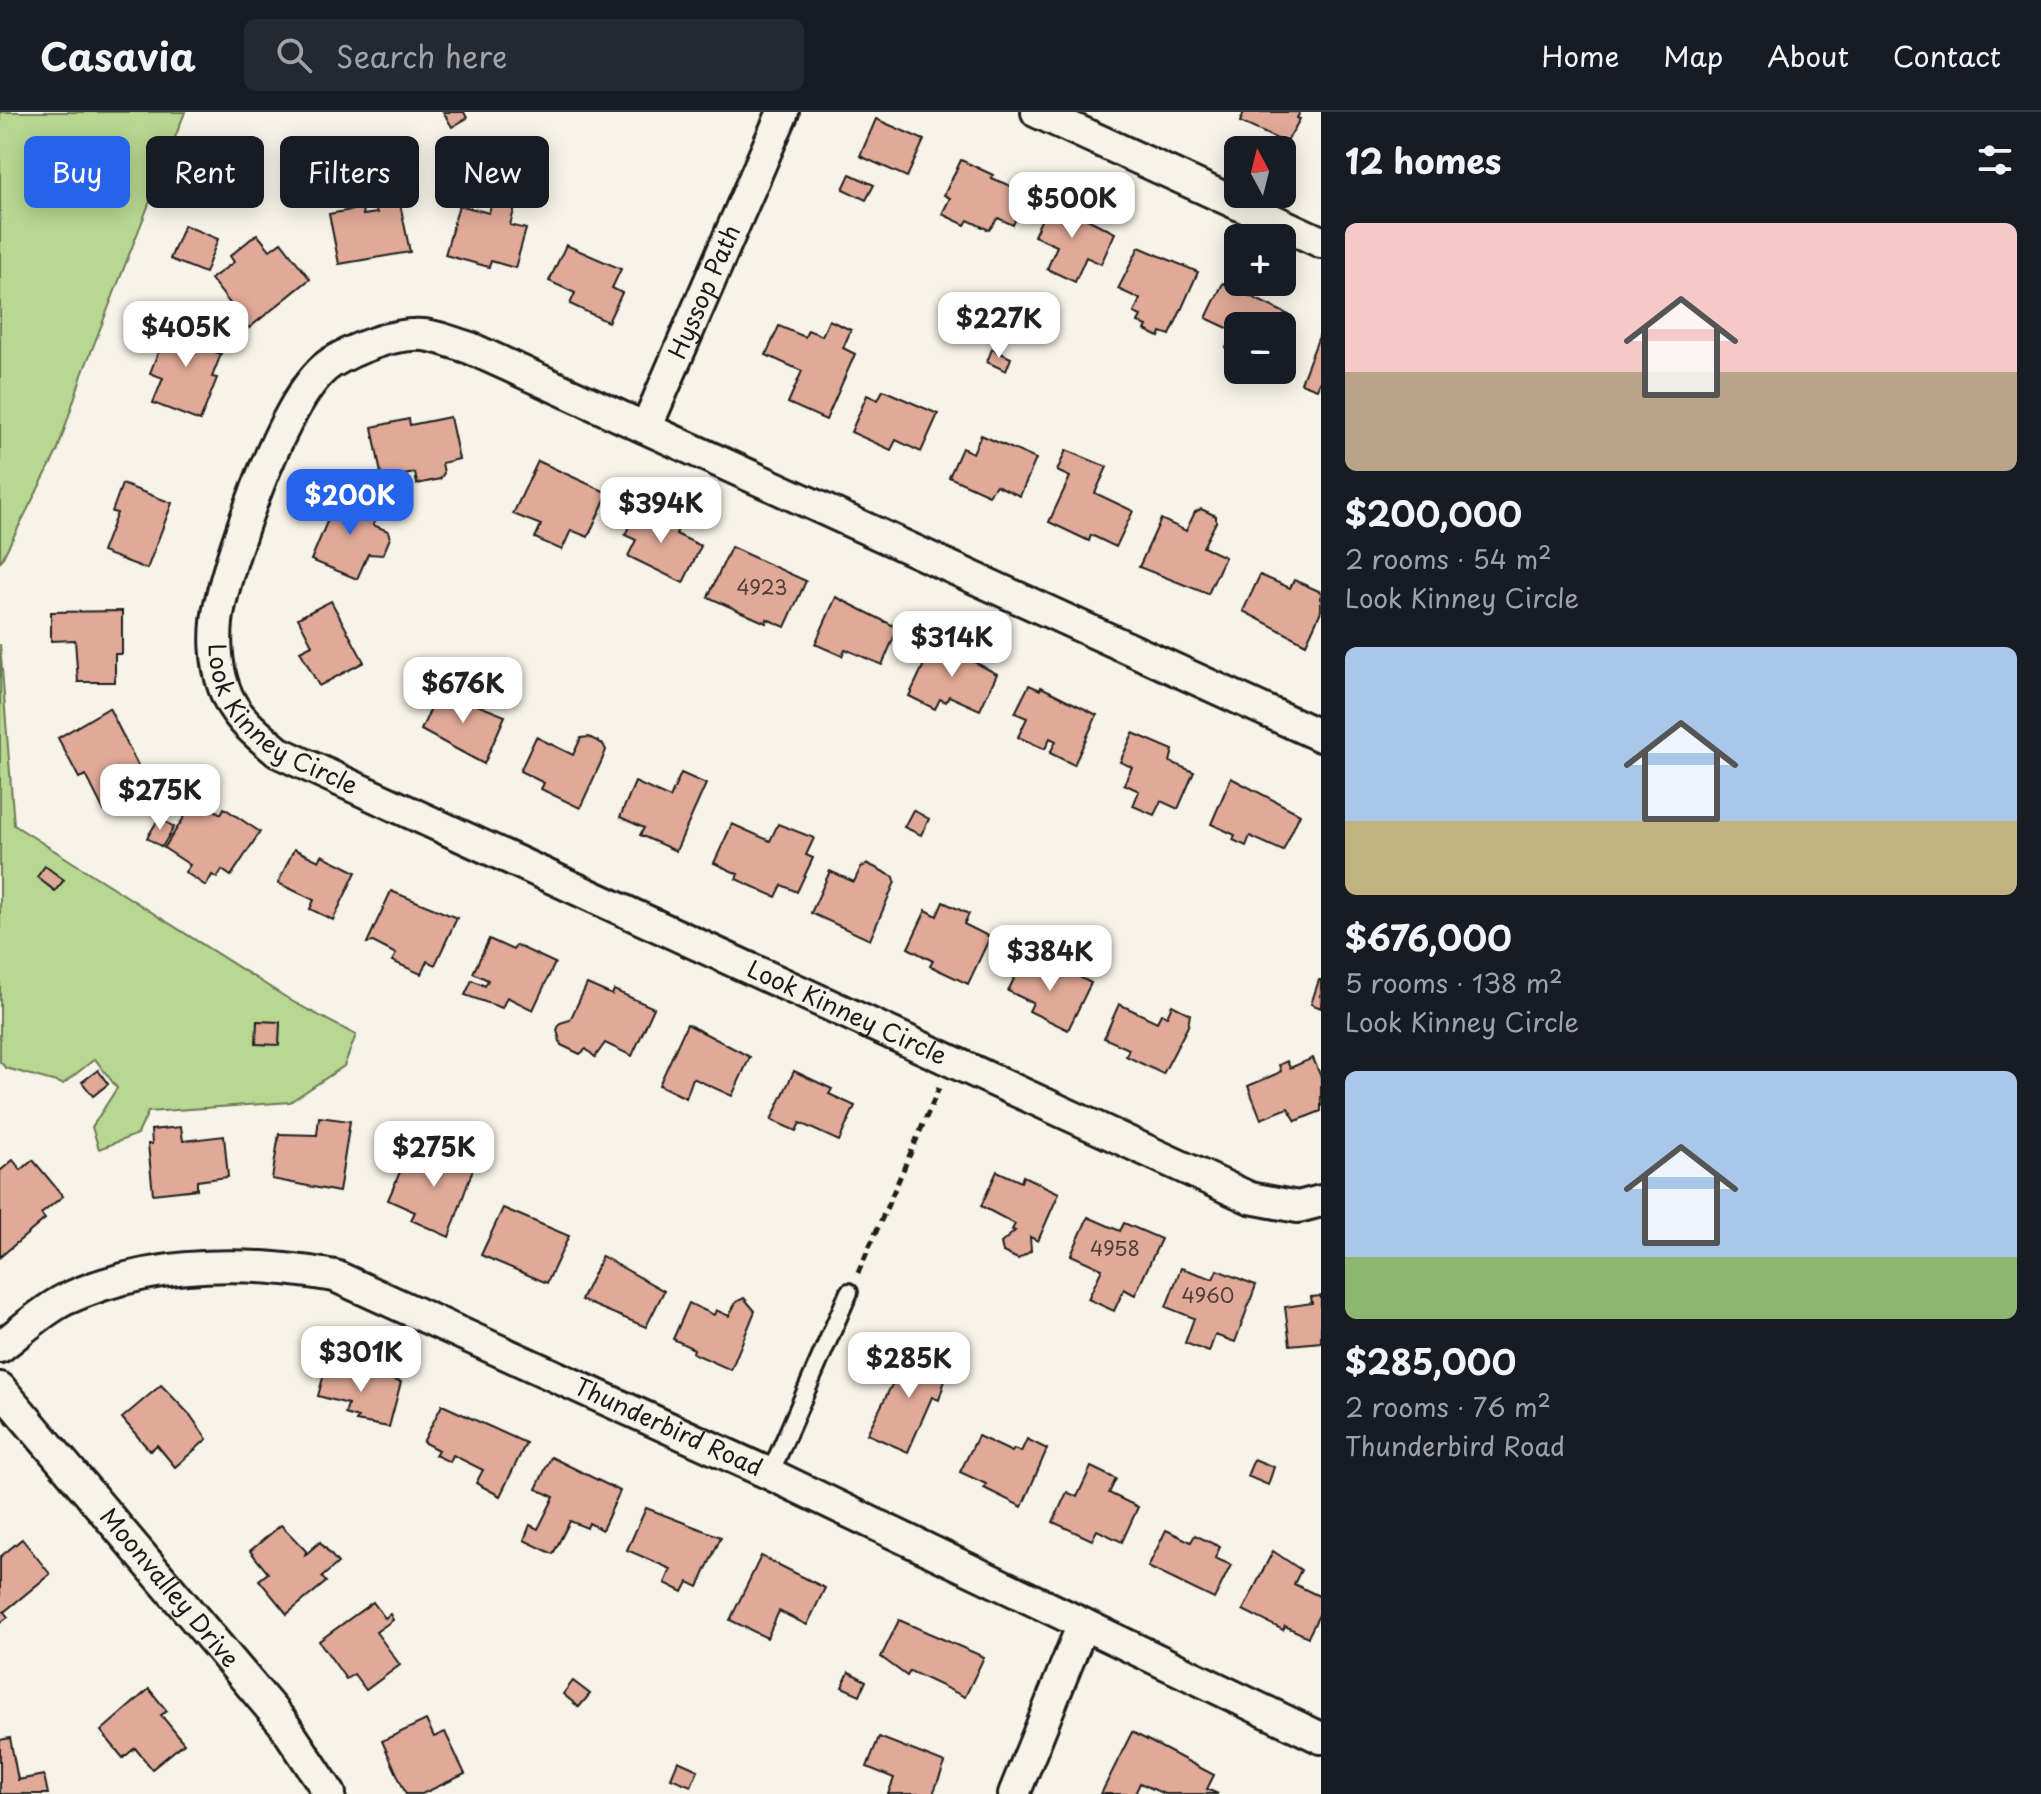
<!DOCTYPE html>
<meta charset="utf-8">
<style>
body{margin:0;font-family:"Playpen Sans",sans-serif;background:#242831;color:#f1f3f6;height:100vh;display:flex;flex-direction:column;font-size:30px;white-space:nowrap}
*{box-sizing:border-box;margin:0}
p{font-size:26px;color:#9ea1a6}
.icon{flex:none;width:44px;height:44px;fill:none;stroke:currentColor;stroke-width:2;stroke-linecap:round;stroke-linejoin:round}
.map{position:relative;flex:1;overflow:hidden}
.details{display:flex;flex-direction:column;background:#171b24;width:720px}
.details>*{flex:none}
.top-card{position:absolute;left:24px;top:24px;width:760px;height:72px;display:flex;gap:16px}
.needle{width:52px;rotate:353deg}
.buttons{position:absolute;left:1224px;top:24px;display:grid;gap:16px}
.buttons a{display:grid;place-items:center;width:72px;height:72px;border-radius:12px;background:#171b24;box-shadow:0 4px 20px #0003;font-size:40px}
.price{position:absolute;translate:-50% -68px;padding:0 18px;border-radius:16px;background:#fff;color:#222;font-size:26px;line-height:52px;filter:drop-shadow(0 2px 4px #0008)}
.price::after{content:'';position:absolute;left:50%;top:48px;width:24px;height:18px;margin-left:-12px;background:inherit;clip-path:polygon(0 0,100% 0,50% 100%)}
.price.selected{background:#2563eb;color:#fff}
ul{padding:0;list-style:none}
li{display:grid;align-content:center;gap:16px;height:424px;padding:0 24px}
li span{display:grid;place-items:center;height:248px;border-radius:12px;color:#555}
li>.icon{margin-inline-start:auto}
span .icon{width:144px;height:144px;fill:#fffc;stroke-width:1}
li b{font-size:34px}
h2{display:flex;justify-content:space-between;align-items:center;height:96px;padding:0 24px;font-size:34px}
.pill{padding:0 28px;border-radius:12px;background:#171b24;box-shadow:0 4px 20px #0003;font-size:28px;line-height:72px}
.pill.selected{background:#2563eb;color:#fff}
header{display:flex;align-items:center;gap:48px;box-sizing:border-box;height:112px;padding:0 40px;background:#171b24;border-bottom:2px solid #363941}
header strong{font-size:38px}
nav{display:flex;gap:44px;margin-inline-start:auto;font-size:28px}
.search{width:560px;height:72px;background:#242831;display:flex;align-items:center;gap:20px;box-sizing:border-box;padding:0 28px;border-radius:12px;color:#9ea1a6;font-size:30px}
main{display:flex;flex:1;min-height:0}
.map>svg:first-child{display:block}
.green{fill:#b8d790;stroke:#6a7a56;stroke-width:2}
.building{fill:#e1aa98;stroke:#1c1c1c;stroke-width:2}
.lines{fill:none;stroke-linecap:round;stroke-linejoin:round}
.service-casing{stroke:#1c1c1c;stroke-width:22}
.minor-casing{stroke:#1c1c1c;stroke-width:36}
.path{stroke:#1c1c1c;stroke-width:5;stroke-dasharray:8 6;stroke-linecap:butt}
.service{stroke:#f7f3e8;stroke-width:16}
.minor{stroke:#f7f3e8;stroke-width:30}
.labels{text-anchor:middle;stroke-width:6;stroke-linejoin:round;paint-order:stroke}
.number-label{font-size:20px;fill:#4d403b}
.street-label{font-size:24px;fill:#1c1c1c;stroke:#f7f3e8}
</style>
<header>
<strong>Casavia</strong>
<div class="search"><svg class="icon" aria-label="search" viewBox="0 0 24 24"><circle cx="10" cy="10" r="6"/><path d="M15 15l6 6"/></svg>Search here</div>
<nav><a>Home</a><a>Map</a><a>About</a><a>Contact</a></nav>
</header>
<main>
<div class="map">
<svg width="1321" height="1682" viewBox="0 0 1321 1682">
<rect width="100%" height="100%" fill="#f7f3e8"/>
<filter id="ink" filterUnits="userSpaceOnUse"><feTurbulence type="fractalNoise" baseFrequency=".0125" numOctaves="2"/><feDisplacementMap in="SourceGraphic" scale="16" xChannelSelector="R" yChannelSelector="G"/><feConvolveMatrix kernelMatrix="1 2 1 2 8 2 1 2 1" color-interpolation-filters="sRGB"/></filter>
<g filter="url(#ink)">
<!-- green -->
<g class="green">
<path d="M 0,0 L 185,0 L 82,263 L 57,340 L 0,451 Z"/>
<path d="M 0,532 L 14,713 L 295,891 L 356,923 L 344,954 L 290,990 L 148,1000 L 138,1022 L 99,1037 L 92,1015 L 117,976 L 95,947 L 63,972 L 6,956 L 0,950 Z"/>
</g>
<!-- building -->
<g class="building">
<path d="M 443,0 L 464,0 L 467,6 L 452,15 Z"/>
<path d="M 1244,0 L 1300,0 L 1297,6 L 1300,7 L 1286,31 L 1240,10 Z"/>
<path d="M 876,7 L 924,28 L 907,65 L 860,44 Z"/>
<path d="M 961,48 L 993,63 L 991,66 L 1028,81 L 1013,113 L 998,106 L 989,118 L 968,108 L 965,113 L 942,102 L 950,86 L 944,83 Z"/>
<path d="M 850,62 L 874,73 L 866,88 L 843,77 Z"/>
<path d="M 380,77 L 385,84 L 394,79 L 398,82 L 410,140 L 339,152 L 329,102 L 362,96 L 363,103 L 377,101 L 370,83 Z"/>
<path d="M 1050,88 L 1115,121 L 1101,152 L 1086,145 L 1075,170 L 1047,157 L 1057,134 L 1034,124 Z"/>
<path d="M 492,89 L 515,95 L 510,113 L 526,117 L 515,156 L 491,149 L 489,155 L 445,143 L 459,93 L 489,101 Z"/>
<path d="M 184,113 L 218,127 L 205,161 L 170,147 Z"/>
<path d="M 257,122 L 270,138 L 281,130 L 310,167 L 249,216 L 211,167 L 234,150 L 230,144 Z"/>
<path d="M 566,133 L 621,157 L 612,176 L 622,181 L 608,210 L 570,192 L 575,181 L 549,169 Z"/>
<path d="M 1139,135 L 1198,160 L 1170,223 L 1161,220 L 1159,225 L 1145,218 L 1147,214 L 1138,210 L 1141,204 L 1134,201 L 1140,187 L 1118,177 Z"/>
<path d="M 1223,171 L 1291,204 L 1282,223 L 1282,214 L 1238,214 L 1238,242 L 1226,236 L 1234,219 L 1206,206 Z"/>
<path d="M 172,205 L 214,221 L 207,237 L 221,242 L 212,265 L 217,266 L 200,309 L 153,291 L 163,266 L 150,261 Z"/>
<path d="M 829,208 L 851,218 L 843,236 L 855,242 L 826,308 L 788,291 L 802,259 L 766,243 L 779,214 L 805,225 L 808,218 L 822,224 Z"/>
<path d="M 1321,219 L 1321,267 L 1317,277 L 1301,271 Z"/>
<path d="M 992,237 L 1011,246 L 1006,259 L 987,250 Z"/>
<path d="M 883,278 L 938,302 L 921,340 L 896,328 L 891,338 L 851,320 L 867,283 L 878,288 Z"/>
<path d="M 450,305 L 459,347 L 442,351 L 444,361 L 440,367 L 417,372 L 415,361 L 382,367 L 372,315 L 409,307 L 410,313 Z"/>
<path d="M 981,323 L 1036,347 L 1020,384 L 996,373 L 989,383 L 949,365 L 962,336 L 973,341 Z"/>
<path d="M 1066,338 L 1107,355 L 1095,381 L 1133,399 L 1116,435 L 1091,423 L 1089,429 L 1049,410 L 1070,365 L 1057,359 Z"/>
<path d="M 538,349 L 608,381 L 588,425 L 571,418 L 562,438 L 535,426 L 541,413 L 513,402 Z"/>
<path d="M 122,372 L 172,391 L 147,457 L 102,440 L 117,401 L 112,400 Z"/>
<path d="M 339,381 L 380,398 L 373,413 L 388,419 L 390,426 L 383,443 L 368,442 L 357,467 L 311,448 Z"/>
<path d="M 639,393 L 680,413 L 676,422 L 701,434 L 683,471 L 628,444 L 636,428 L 625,423 Z"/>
<path d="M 1201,397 L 1216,404 L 1216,410 L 1203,435 L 1225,445 L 1208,482 L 1139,455 L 1161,407 L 1186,419 L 1195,400 Z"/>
<path d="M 731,435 L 806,469 L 785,515 L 767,507 L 766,511 L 708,485 Z"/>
<path d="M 1260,463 L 1290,476 L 1294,468 L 1321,480 L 1321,499 L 1306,532 L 1243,499 Z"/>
<path d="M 836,485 L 898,516 L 882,553 L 845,537 L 842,544 L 815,532 Z"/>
<path d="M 331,489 L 364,550 L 319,574 L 300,539 L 312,533 L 298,506 Z"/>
<path d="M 122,499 L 122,542 L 115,542 L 115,570 L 78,570 L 75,528 L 51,529 L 51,500 Z"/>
<path d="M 935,529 L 997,562 L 980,598 L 949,584 L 946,590 L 940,587 L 935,597 L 909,584 Z"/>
<path d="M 1029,573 L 1040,578 L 1041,575 L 1097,603 L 1074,653 L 1050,641 L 1056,629 L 1050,626 L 1045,637 L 1018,625 L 1027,606 L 1015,601 Z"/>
<path d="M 439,578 L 505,604 L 484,652 L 421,618 Z"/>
<path d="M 109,596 L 154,685 L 128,698 L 123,689 L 104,699 L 86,663 L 79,666 L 58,626 Z"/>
<path d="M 1133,621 L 1173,638 L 1170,650 L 1194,660 L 1178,697 L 1161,689 L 1154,703 L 1133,694 L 1139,679 L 1124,672 L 1132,655 L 1120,650 Z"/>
<path d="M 536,625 L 573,643 L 581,626 L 589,625 L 603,632 L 606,638 L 602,648 L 580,696 L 541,677 L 544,671 L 520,659 Z"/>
<path d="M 681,661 L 706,672 L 676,739 L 640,723 L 644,716 L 620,705 L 635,670 L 670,686 Z"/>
<path d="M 1231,666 L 1300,702 L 1283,739 L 1250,724 L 1246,734 L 1233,728 L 1235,723 L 1211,712 Z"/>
<path d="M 197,686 L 221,702 L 224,696 L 260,720 L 231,764 L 222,758 L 217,766 L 212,763 L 206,774 L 185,760 L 190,753 L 164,736 Z"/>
<path d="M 913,698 L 929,707 L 921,723 L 904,715 Z"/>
<path d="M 159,706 L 174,715 L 162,735 L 147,726 Z"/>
<path d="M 732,712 L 770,729 L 778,712 L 814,726 L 806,743 L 813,746 L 797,780 L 782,773 L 776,785 L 736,767 L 738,762 L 714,751 Z"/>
<path d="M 294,737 L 319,749 L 322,743 L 356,760 L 333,808 L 310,797 L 314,788 L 278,771 Z"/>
<path d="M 868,752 L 894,765 L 895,770 L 870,828 L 811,801 L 830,759 L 854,770 L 861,755 Z"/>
<path d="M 45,754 L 64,768 L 55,779 L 37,765 Z"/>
<path d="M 391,779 L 457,806 L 435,853 L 427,849 L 421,862 L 392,849 L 396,842 L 373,830 L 367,831 Z"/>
<path d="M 943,790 L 969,802 L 964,812 L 990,825 L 968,872 L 930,854 L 933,849 L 908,836 L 926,798 L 937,804 Z"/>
<path d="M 489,827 L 513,838 L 516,833 L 555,851 L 533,898 L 507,885 L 502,896 L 465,883 L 472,868 L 485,874 L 488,868 L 473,861 Z"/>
<path d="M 1024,846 L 1064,865 L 1068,859 L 1091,871 L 1068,918 L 1029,899 L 1033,891 L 1008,879 Z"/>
<path d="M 1319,868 L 1321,868 L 1321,896 L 1311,892 Z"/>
<path d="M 587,872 L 612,883 L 614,878 L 654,896 L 632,944 L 605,931 L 595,945 L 586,937 L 580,942 L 561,933 L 557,918 L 560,911 L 570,908 Z"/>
<path d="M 1119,892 L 1157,910 L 1161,902 L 1167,904 L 1172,893 L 1190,902 L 1188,914 L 1163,962 L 1126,944 L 1129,937 L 1104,926 Z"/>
<path d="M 257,909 L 280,910 L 279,933 L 256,932 Z"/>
<path d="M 687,912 L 750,945 L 732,984 L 693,966 L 686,986 L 659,973 Z"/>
<path d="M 1313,946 L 1321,965 L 1321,999 L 1296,1009 L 1288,996 L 1261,1007 L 1248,974 L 1276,962 L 1281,959 L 1279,953 L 1287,949 L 1290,956 Z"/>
<path d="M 98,958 L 108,972 L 93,984 L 82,970 Z"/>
<path d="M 794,959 L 832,977 L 829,982 L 855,994 L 839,1029 L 800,1011 L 796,1019 L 771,1008 Z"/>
<path d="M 319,1005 L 350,1009 L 339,1080 L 272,1067 L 279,1022 L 317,1023 Z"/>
<path d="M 181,1015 L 183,1029 L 224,1024 L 228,1065 L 197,1069 L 197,1077 L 153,1082 L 148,1032 L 152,1032 L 151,1018 Z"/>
<path d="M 436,1034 L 475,1051 L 449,1125 L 411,1108 L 415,1100 L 388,1088 L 405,1048 L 418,1054 L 424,1041 L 432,1044 Z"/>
<path d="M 13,1048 L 21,1058 L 33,1048 L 63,1084 L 41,1102 L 45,1107 L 0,1145 L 0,1059 Z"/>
<path d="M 997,1059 L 1021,1070 L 1023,1064 L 1059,1081 L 1038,1129 L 1030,1125 L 1031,1139 L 1018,1147 L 1003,1140 L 1001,1131 L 1015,1119 L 1012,1118 L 1015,1112 L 981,1094 Z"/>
<path d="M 503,1096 L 569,1124 L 547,1171 L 481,1143 Z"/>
<path d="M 1088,1105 L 1120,1119 L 1124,1111 L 1161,1127 L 1135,1183 L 1124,1177 L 1114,1199 L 1088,1187 L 1102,1157 L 1071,1143 Z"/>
<path d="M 602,1144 L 664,1179 L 646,1215 L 581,1188 Z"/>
<path d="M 1181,1156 L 1213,1167 L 1217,1158 L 1256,1173 L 1235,1230 L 1215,1223 L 1209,1240 L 1185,1231 L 1194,1206 L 1166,1195 Z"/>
<path d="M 1321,1184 L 1321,1230 L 1290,1233 L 1285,1195 L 1312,1191 L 1311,1185 Z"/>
<path d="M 744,1186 L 755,1199 L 731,1258 L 693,1241 L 694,1237 L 673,1227 L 689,1191 L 714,1203 L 716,1198 L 729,1204 L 736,1190 Z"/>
<path d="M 910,1237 L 949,1255 L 939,1288 L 932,1285 L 908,1340 L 867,1322 Z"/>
<path d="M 327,1251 L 401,1270 L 389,1315 L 356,1309 L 358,1306 L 345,1302 L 348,1292 L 318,1284 Z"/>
<path d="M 161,1273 L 190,1303 L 207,1327 L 175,1355 L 157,1333 L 150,1339 L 122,1306 Z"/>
<path d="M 442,1293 L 526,1331 L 500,1384 L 476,1371 L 483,1358 L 453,1343 L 450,1350 L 435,1343 L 438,1338 L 423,1330 Z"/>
<path d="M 978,1324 L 1012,1340 L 1014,1337 L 1021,1340 L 1027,1327 L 1047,1337 L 1022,1395 L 984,1376 L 986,1372 L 960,1360 Z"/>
<path d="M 551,1345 L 620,1379 L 602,1418 L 589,1411 L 587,1416 L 570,1409 L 553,1442 L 524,1428 L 530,1413 L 538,1417 L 554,1385 L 536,1377 Z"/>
<path d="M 1254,1347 L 1274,1355 L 1268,1373 L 1247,1364 Z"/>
<path d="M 1091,1355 L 1116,1367 L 1109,1381 L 1138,1395 L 1122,1430 L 1097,1418 L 1092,1428 L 1053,1410 L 1067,1380 L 1077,1385 Z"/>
<path d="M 646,1396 L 721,1425 L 698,1475 L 688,1470 L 683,1480 L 665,1471 L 671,1457 L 627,1438 Z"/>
<path d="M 281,1413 L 306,1439 L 305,1443 L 320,1430 L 338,1451 L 322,1465 L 326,1470 L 287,1502 L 259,1468 L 268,1461 L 250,1439 Z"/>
<path d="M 1166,1418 L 1191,1430 L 1195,1423 L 1220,1435 L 1215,1446 L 1231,1453 L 1214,1487 L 1148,1455 Z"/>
<path d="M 22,1427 L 50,1462 L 4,1500 L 8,1505 L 0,1511 L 0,1445 Z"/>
<path d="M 1273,1439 L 1301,1458 L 1294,1472 L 1321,1485 L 1321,1499 L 1308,1525 L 1285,1514 L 1283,1518 L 1243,1498 Z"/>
<path d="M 761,1444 L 825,1476 L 807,1513 L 779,1499 L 767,1526 L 730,1508 Z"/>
<path d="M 373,1490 L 385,1506 L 390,1502 L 393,1508 L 376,1520 L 400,1553 L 366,1578 L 354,1562 L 346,1567 L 319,1529 Z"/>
<path d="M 899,1508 L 984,1545 L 965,1585 L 910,1559 L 907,1564 L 881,1545 Z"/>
<path d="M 849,1560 L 866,1569 L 860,1583 L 842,1575 Z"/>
<path d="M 573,1569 L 590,1582 L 579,1595 L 563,1582 Z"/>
<path d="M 149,1577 L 167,1599 L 161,1603 L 184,1631 L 152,1657 L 135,1636 L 123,1646 L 101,1619 Z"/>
<path d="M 426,1608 L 434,1625 L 445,1620 L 465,1662 L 422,1682 L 406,1682 L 382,1629 Z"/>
<path d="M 1132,1620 L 1214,1663 L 1207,1677 L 1218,1682 L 1164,1682 L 1140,1671 L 1135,1682 L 1101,1682 Z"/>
<path d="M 879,1625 L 945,1651 L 933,1682 L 888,1682 L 894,1666 L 867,1655 Z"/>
<path d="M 10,1626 L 18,1668 L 44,1663 L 48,1682 L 0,1682 L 0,1628 Z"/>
<path d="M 678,1649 L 698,1658 L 691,1674 L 671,1666 Z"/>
</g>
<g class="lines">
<defs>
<path id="service" d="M 770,1362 L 849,1180"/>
<g id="minor">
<path d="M 1037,0 L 1321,130"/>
<path id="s1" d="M 646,316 L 783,0"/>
<path id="s2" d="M 1321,624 L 470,236 C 456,232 438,224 423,223 C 394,221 355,236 331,251 C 285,280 232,438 220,492 C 214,518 215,551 224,576 C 234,605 256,621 278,640 L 1250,1086 L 1298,1095 L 1321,1089"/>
<path id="s3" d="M 0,1235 C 20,1220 42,1199 64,1188 C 149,1148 244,1148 335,1164 L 770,1362 L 1321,1626"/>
<path id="s4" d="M 0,1276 L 283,1611 L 330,1682"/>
<path d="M 1014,1682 L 1083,1512"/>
</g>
</defs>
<!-- service casing -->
<use href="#service" class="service-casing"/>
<!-- minor casing -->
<use href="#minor" class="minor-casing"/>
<!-- path -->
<path class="path" d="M 858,1161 L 939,976"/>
<!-- service -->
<use href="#service" class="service"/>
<!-- minor -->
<use href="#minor" class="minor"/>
</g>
</g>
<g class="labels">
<!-- number labels -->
<g class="number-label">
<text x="762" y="483">4923</text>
<text x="1115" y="1144">4958</text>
<text x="1208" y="1191">4960</text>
</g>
<!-- street labels -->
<g class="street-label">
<text dy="8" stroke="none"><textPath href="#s1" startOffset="148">Hyssop Path</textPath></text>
<text dy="8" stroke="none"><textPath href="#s2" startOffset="1498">Look Kinney Circle</textPath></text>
<text dy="8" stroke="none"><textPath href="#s2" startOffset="2146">Look Kinney Circle</textPath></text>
<text dy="8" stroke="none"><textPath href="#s3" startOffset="722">Thunderbird Road</textPath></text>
<text dy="8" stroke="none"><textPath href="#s4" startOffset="262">Moonvalley Drive</textPath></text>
</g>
</g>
</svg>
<div class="buttons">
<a><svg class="needle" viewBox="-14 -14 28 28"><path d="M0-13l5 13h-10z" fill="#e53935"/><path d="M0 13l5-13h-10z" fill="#9ea1a6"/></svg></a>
<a>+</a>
<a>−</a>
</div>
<b class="price" style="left:1072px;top:128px">$500K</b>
<b class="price" style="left:999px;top:248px">$227K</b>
<b class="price" style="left:186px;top:257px">$405K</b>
<b class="price selected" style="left:350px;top:425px">$200K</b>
<b class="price" style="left:661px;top:433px">$394K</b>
<b class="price" style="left:952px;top:567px">$314K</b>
<b class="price" style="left:463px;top:613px">$676K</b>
<b class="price" style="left:160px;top:720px">$275K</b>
<b class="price" style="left:1050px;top:881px">$384K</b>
<b class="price" style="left:434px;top:1077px">$275K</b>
<b class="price" style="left:361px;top:1282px">$301K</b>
<b class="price" style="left:909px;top:1288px">$285K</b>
<div class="top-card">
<a class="pill selected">Buy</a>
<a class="pill">Rent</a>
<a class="pill">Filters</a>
<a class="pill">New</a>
</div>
</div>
<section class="details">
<h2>12 homes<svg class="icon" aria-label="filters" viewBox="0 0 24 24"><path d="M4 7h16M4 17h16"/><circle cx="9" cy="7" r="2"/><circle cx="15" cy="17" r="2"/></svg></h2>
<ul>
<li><span style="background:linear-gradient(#f6c9c9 60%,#b9a48a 0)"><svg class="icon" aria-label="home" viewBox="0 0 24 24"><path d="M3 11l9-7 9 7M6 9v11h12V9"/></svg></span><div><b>$200,000</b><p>2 rooms · 54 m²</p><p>Look Kinney Circle</p></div></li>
<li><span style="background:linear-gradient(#a9c7e8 70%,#c2b280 0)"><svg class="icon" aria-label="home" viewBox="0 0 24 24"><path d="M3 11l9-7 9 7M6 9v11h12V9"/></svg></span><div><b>$676,000</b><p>5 rooms · 138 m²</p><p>Look Kinney Circle</p></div></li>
<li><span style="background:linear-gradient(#a9c7e8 75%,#8fb573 0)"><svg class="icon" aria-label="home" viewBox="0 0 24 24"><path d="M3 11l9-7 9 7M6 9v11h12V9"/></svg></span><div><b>$285,000</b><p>2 rooms · 76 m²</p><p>Thunderbird Road</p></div></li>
</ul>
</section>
</main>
